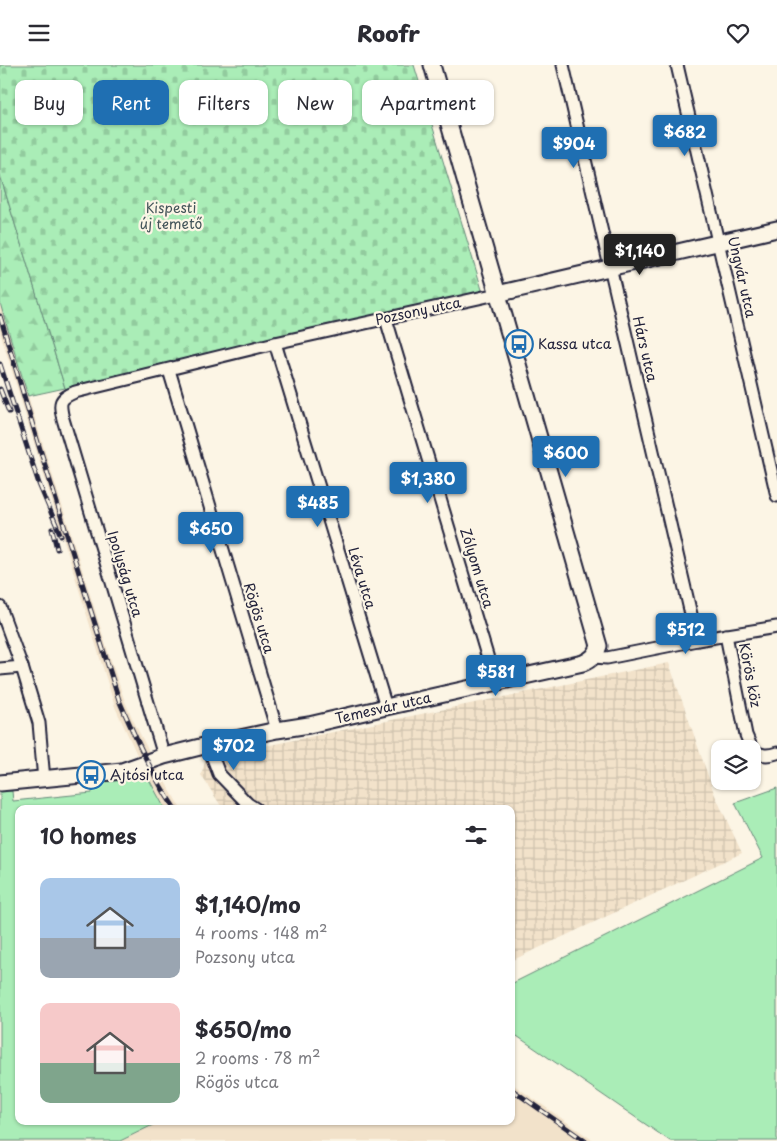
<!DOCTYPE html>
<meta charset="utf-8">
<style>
body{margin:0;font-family:"Playpen Sans",sans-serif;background:#f7f7f7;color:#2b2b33;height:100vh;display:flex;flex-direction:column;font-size:19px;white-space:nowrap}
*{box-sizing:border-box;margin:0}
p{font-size:16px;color:#7c7c81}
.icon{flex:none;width:28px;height:28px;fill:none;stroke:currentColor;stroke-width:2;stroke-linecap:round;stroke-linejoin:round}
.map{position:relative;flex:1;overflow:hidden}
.side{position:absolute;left:15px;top:740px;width:500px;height:320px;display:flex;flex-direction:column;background:#fff;border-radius:10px;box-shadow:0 1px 4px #0004}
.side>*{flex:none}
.banner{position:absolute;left:15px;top:15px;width:500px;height:45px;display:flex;gap:10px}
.fabs{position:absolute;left:711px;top:675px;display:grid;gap:10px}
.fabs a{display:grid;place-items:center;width:50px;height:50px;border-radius:10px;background:#fff;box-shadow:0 1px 4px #0004;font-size:25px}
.price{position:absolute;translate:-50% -42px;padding:0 11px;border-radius:5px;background:#1f6fb2;color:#fff;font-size:16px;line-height:32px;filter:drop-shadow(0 1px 2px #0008)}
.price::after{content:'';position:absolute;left:50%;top:30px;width:15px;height:11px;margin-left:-8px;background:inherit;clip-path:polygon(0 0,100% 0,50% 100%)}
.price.selected{background:#222;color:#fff}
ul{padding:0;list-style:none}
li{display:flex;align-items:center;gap:15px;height:125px;padding:0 25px}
li span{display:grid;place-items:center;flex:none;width:140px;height:100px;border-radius:10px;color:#555}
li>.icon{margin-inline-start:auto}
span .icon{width:60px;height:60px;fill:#fffc;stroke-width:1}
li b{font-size:21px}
h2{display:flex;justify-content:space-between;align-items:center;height:60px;padding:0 25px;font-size:21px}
.pill{padding:0 18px;border-radius:10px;background:#fff;box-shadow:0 1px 4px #0004;font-size:18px;line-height:45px}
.pill.selected{background:#1f6fb2;color:#fff}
header{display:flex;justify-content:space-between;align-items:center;height:65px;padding:0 25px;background:#fff;font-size:22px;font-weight:800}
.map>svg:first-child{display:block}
.built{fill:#f2e2ca}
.industrial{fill:url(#industrial-grid)}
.grass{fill:#aaedb7;stroke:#668879}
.forest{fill:url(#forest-firs);stroke:#668879}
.cemetery{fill:url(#cemetery-stones);stroke:#668879}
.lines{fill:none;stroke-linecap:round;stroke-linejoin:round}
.street-casing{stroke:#22223b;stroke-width:15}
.secondary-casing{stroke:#22223b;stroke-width:19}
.street{stroke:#fcf5e5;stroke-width:11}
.secondary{stroke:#fcf5e5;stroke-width:15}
.rail-casing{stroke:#22223b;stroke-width:5}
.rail{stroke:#fcf5e5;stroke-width:3;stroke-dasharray:9;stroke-linecap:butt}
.labels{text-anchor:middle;stroke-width:4.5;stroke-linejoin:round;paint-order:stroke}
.park-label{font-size:14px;fill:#44555a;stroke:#fcf5e5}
.street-label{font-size:14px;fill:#22223b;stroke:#fcf5e5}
.poi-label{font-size:14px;fill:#22223b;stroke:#fcf5e5;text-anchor:start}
</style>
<header><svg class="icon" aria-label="menu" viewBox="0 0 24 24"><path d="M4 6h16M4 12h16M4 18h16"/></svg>Roofr<svg class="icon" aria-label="heart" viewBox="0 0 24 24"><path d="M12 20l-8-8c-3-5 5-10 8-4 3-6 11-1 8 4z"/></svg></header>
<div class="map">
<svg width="777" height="1076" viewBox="0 0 777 1076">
<defs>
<pattern id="industrial-grid" width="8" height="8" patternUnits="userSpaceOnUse" patternTransform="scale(1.25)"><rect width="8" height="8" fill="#f2e2ca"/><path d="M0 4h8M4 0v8" fill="none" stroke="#cfc2ae"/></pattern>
<pattern id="forest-firs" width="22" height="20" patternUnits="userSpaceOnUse" patternTransform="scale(1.25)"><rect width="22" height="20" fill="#aaedb7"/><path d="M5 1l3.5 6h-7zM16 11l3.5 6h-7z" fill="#92cb9e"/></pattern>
<pattern id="cemetery-stones" width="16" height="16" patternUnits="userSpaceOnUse" patternTransform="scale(1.25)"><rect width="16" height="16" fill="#aaedb7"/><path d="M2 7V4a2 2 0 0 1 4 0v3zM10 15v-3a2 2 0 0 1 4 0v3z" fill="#92cb9e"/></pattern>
</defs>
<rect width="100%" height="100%" fill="#fcf5e5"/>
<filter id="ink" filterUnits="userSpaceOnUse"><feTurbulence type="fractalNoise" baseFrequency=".02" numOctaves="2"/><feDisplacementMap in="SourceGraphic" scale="10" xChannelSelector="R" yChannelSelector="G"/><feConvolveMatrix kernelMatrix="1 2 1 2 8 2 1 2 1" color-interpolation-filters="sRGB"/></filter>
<g filter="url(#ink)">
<!-- built -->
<g class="built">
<path d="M 0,238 L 43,380 L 105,577 L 124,634 L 133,655 L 157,703 L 181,744 L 165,744 L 145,707 L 115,642 L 0,267 Z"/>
<path d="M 511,1018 L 594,1076 L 120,1076 L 161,1056 L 511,1056 Z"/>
</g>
<!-- industrial -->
<path class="industrial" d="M 669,598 L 714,728 L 742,788 L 511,896 L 511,744 L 223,744 L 201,710 L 206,693 Z"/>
<!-- grass -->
<g class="grass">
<path d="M 145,707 L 165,744 L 19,744 L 19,1056 L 161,1056 L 120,1076 L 0,1076 L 0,726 L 12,726 L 13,736 L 92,728 L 92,718 C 110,716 128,714 145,707 Z"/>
<path d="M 777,723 L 777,1076 L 670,1076 L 511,967 L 511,919 L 763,793 L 735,738 Z"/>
</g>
<!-- forest -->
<path class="forest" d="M 0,110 L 65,323 L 28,331 L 0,238 Z"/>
<!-- cemetery -->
<path class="cemetery" d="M 0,0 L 414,0 L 483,228 L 74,330 L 65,323 L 0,110 Z"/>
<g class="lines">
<defs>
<g id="street">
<path d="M 563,0 L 697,575"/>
<path d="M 677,0 L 777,431"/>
<path d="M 386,254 L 495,617"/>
<path d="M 275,278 L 386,642"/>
<path d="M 169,305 L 277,665"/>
<path d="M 0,542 L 22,602 L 39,658 L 44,715"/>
<path d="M 726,570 L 746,670 L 752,684"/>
<path d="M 594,592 L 607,593 L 697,575 L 777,562"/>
<path d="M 0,604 L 22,602"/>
<path d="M 208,680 L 219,709 L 248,739 L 256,744"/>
<path d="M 752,685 C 761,691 768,691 777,688"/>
<path d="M 164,691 L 63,354 C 59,337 59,334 75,327 L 275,278 L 497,229"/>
</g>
<g id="secondary">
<path d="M 497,229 L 777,164"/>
<path d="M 0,718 L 122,706 L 164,691 L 208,680 L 277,665 L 309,660 L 386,642 L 583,598 C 592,594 596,590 599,581 L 432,0"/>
</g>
</defs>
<!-- street casing -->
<use href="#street" class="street-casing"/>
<!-- secondary casing -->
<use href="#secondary" class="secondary-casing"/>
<!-- street -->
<use href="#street" class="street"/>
<!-- secondary -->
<use href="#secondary" class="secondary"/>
<defs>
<g id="rail">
<path d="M 0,251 L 39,381 L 119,635 C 135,672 152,710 175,744"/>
<path d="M 0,299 L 39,419 L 61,471"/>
<path d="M 0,324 L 9,347"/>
<path d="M 52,464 L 57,484"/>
<path d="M 511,1024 L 585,1076"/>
</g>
</defs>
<!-- rail casing -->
<use href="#rail" class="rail-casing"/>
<!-- rail -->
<use href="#rail" class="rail"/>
</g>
</g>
<!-- icons -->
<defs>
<symbol id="bus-ring" viewBox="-11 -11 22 22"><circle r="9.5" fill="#fcf5e5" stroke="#1f6fb2" stroke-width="1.5"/><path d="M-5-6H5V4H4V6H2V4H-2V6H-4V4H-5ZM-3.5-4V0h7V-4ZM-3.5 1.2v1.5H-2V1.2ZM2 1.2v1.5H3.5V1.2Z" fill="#1f6fb2"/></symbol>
</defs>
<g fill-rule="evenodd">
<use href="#bus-ring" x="503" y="263" width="32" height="32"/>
<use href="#bus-ring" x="75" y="694" width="32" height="32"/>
</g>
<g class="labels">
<!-- park labels -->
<g class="park-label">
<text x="171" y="148">Kispesti<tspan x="171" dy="16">új temető</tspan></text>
</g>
<!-- street labels -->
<g class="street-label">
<text transform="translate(742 212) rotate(77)" y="5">Ungvár utca</text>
<text transform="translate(418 246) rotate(-12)" y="5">Pozsony utca</text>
<text transform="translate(645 284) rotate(77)" y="5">Hárs utca</text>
<text transform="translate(477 503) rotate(73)" y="5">Zólyom utca</text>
<text transform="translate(125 509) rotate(73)" y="5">Ipolyság utca</text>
<text transform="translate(362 513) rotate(73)" y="5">Léva utca</text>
<text transform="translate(259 553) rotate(73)" y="5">Rögös utca</text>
<text transform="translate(750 610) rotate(79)" y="5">Körös köz</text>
<text transform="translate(383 643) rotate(-13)" y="5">Temesvár utca</text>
</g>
<!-- poi labels -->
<g class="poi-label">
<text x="538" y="284">Kassa utca</text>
<text x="110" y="715">Ajtósi utca</text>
</g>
</g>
</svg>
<div class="fabs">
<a><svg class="icon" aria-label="layers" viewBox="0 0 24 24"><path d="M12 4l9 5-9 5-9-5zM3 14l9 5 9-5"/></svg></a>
</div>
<b class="price" style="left:685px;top:92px">$682</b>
<b class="price" style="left:574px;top:104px">$904</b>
<b class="price selected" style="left:640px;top:211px">$1,140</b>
<b class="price" style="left:566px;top:413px">$600</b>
<b class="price" style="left:428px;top:439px">$1,380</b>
<b class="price" style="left:318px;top:463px">$485</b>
<b class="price" style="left:211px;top:489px">$650</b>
<b class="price" style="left:686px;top:590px">$512</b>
<b class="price" style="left:496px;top:632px">$581</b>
<b class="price" style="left:234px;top:706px">$702</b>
<div class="banner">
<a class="pill">Buy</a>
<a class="pill selected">Rent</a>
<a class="pill">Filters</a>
<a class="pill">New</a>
<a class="pill">Apartment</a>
</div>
<section class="side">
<h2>10 homes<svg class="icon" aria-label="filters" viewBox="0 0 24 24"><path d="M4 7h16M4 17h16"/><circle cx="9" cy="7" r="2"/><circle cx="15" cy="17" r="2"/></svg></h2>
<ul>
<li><span style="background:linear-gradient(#a9c7e8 60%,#9aa5b1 0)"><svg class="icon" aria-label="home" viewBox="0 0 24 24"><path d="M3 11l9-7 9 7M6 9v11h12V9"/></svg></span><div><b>$1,140/mo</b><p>4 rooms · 148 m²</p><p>Pozsony utca</p></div></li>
<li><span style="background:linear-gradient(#f6c9c9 60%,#7fa58c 0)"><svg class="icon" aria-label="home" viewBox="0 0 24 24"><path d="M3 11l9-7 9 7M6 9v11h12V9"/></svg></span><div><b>$650/mo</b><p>2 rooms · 78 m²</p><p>Rögös utca</p></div></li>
</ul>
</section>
</div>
